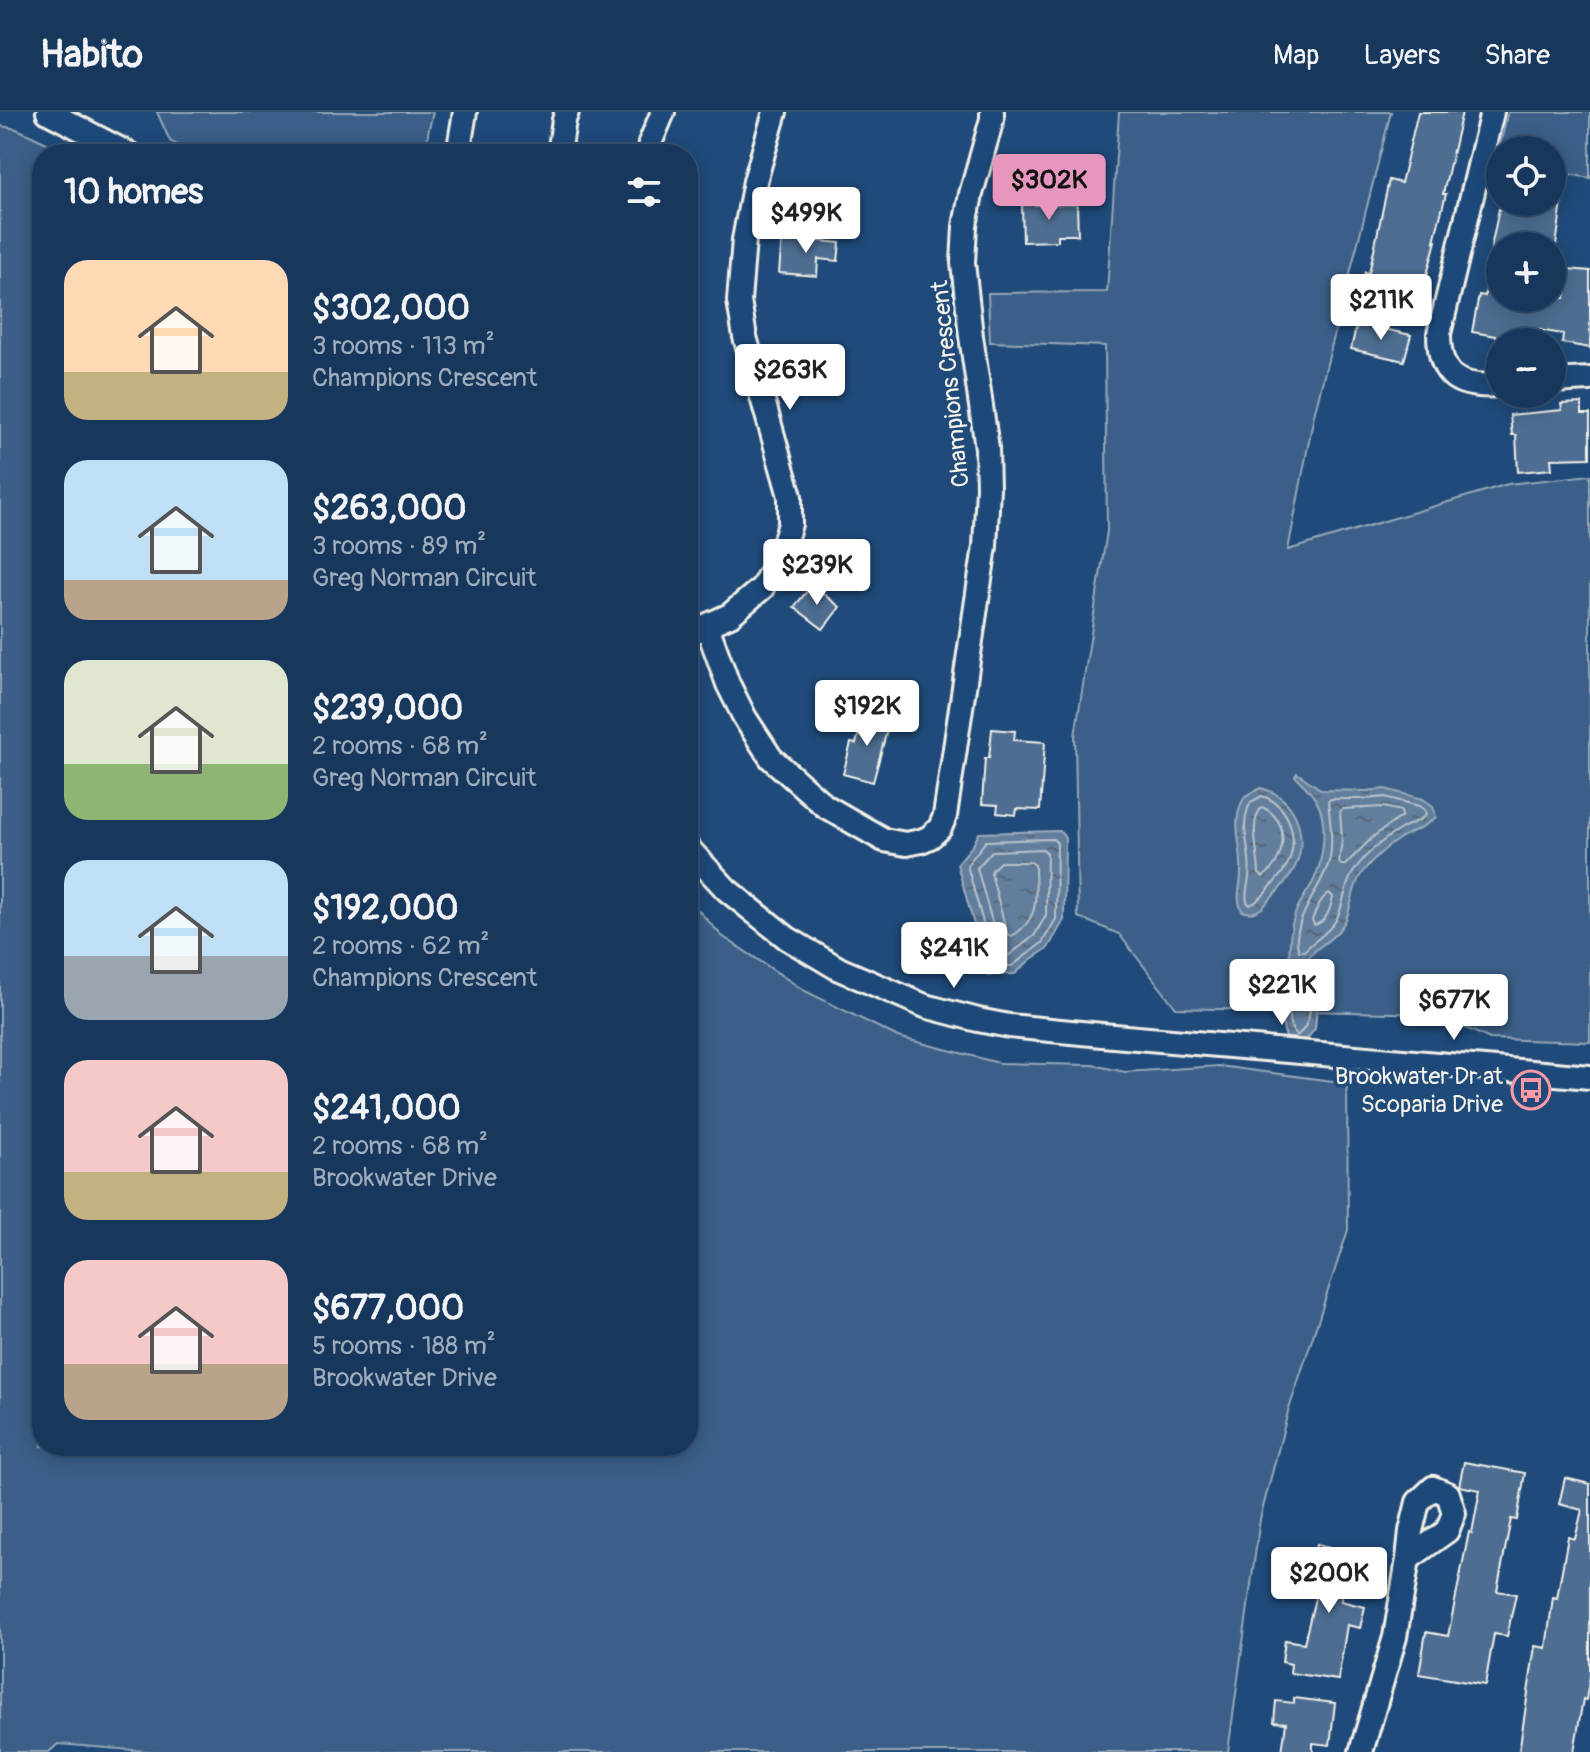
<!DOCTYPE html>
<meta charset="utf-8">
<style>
body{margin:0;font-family:Pangolin,sans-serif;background:#203f62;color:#f1f3f6;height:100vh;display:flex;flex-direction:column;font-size:30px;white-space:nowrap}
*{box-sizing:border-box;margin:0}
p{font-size:26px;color:#9eacbb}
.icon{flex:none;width:44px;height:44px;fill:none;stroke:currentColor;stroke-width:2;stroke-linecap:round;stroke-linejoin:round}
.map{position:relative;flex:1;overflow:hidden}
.drawer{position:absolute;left:32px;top:32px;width:666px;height:1312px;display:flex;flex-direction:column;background:#17385c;border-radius:32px;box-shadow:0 4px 20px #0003,0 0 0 2px #365272}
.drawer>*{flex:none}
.controls{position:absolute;left:1486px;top:24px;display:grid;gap:16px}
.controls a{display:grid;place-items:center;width:80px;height:80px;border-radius:50%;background:#17385c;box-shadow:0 4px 20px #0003,0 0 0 2px #365272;font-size:40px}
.price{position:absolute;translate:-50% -68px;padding:0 18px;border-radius:8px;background:#fff;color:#222;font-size:26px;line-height:52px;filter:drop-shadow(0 2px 4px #0008)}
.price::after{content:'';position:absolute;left:50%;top:48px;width:24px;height:18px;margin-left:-12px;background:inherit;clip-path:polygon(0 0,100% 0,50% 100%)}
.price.selected{background:#e797bd;color:#111}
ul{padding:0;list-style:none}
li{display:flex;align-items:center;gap:24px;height:200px;padding:0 32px}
li span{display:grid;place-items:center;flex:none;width:224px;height:160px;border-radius:24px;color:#555}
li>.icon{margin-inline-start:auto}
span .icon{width:96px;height:96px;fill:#fffc;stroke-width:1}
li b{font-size:34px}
h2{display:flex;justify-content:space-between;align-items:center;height:96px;padding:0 32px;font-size:34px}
header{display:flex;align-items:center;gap:48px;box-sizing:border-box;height:112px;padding:0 40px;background:#17385c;border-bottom:2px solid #365272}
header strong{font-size:38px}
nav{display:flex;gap:44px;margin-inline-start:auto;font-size:28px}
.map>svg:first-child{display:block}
.green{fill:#3a5f88;stroke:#97a8b8;stroke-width:2}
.water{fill:url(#water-ripples);stroke:#9cacbb;stroke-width:2}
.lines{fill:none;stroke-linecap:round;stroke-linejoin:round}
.shore{stroke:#bac3ca;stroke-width:2}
.building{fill:#4d6e92;stroke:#f4f1e8;stroke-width:2}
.minor-casing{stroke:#f4f1e8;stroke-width:28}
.minor{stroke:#1f4a7a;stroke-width:22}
.labels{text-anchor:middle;stroke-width:7;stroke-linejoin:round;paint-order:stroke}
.street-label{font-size:24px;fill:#f4f1e8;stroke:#1f4a7a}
.poi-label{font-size:24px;fill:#f4f1e8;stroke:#1f4a7a;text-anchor:end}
</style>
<header>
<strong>Habito</strong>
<nav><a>Map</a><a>Layers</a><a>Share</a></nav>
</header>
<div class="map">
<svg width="1590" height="1640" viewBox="0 0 1590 1640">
<defs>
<pattern id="water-ripples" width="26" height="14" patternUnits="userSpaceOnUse" patternTransform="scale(2)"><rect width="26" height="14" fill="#627e9d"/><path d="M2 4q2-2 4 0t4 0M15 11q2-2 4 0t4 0" fill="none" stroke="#58687a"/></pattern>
</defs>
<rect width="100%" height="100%" fill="#1f4a7a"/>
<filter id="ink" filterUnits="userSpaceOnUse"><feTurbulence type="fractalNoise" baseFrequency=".0125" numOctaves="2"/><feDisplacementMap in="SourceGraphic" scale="16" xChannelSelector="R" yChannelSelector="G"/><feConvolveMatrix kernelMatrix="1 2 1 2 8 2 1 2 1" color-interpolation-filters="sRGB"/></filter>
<g filter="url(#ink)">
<!-- green -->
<g class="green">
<path d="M 157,0 L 433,0 L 428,21 L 427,42 L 193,42 L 170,29 Z"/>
<path d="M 1119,0 L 1391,0 L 1314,303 L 1288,438 L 1508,372 L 1590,363 L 1590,930 L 1490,927 L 1435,902 L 1176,896 L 1119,822 L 1078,805 L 1075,624 L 1107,419 L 1105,234 L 990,230 L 988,181 L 1107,180 Z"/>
<path d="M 1508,0 L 1590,0 L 1590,66 L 1552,59 L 1552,38 L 1500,38 L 1500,50 L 1496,49 Z"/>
<path d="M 0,14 L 17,17 L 70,42 L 42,42 L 42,1334 L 688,1334 L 688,787 L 722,824 L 805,879 L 898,925 L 999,951 L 1093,953 L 1125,960 L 1219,954 L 1347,971 L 1348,1118 L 1288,1300 L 1260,1407 L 1228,1640 L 157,1640 L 58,1632 L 49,1640 L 0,1640 Z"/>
</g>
<!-- water -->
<g class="water">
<path d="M 1297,661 L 1322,678 L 1366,679 L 1385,677 L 1423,687 L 1433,694 L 1436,705 C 1423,717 1418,716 1404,724 C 1390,732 1372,747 1362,761 C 1350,777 1353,803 1339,818 C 1325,835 1310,834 1304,859 L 1315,875 L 1318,884 L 1315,917 L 1300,935 L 1289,934 C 1284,920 1278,902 1281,886 C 1282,883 1286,878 1287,875 C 1289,868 1289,858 1289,851 C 1290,832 1289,820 1295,802 C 1299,790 1307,781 1313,770 C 1323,751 1328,712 1318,692 C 1313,681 1303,672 1295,664 Z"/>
<path d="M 1261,676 C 1297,685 1310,726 1294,757 C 1287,771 1273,784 1262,796 C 1255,801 1251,802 1242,799 C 1235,785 1241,775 1241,761 C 1243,732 1229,712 1245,684 Z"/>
<path d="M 1060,719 L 1065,726 L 1064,808 L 1048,836 L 1030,848 L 1015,862 L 988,863 L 957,752 L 973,733 L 979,721 Z"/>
</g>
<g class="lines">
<!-- shore -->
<g class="shore">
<path d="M 1262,684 C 1288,692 1298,722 1290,746 C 1287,756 1280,764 1273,772 C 1266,780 1260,789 1250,793 L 1247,790 C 1245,779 1248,776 1249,765 C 1253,739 1237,715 1251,690 Z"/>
<path d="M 1385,685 L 1419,694 L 1425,698 L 1426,703 C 1418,711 1408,712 1399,718 C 1384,727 1367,741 1356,756 C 1344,771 1345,792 1336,808 C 1329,821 1313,829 1304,839 L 1299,839 C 1288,811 1324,774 1330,746 C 1333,727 1330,708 1328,689 L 1331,687 L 1366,687 Z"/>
<path d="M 1262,695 C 1292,708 1286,749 1263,765 L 1259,762 C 1259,743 1248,709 1262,695 Z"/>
<path d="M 1384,695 L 1401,699 L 1402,704 L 1374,724 L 1345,753 L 1341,753 L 1339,750 L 1342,728 L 1340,699 L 1343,697 Z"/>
<path d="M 1053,727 L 1057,731 L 1056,807 L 1042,831 L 1012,854 L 995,854 L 967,753 L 986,729 Z"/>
<path d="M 1043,737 L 1047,741 L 1046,803 L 1034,824 L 1008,844 L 1003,844 L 1001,842 L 977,756 L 992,739 Z"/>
<path d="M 1000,750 L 1031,750 L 1035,753 C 1035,783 1042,806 1012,824 L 1007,822 L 991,761 L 992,758 Z"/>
<path d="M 1329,781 L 1333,785 C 1330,797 1327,810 1314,813 L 1312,808 C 1316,798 1320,787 1329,781 Z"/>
<path d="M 1298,870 L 1302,871 C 1314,888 1312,912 1297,924 C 1283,909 1290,886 1298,870 Z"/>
</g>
</g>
<!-- building -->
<g class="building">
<path d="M 1418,0 L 1462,0 L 1443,82 L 1446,82 L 1434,129 L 1436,129 L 1417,200 L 1359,185 L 1365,160 L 1369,161 L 1389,68 L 1401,71 Z"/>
<path d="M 1504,90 L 1562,90 L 1556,134 L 1500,134 L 1500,186 L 1565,186 L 1568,157 L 1590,159 L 1590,236 L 1562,231 L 1563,222 L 1532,217 L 1530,224 L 1514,221 L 1513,227 L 1472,220 L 1479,183 L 1485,184 L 1492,131 L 1499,97 L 1504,98 Z"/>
<path d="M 1077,92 L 1078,123 L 1058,123 L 1058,129 L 1023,130 L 1022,93 Z"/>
<path d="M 782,125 L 840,131 L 838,149 L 818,147 L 817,164 L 779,161 Z"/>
<path d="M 1357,211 L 1411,223 L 1404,249 L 1351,237 Z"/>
<path d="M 1582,291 L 1582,302 L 1590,302 L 1590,346 L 1551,347 L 1552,357 L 1518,360 L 1516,323 L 1512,323 L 1510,303 L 1562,298 L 1561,292 Z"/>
<path d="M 812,473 L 840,495 L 823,517 L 794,495 Z"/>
<path d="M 864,600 L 890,607 L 873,670 L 843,662 L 851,631 L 856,632 Z"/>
<path d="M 992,617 L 1015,619 L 1014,628 L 1045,630 L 1040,698 L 1017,697 L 1016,703 L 997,701 L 998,693 L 982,692 L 985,646 L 989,646 Z"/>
<path d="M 1464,1350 L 1525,1361 L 1517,1408 L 1511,1407 L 1497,1479 L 1516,1482 L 1507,1524 L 1494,1522 L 1485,1573 L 1419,1562 L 1426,1520 L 1448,1524 L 1469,1420 L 1472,1421 L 1480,1378 L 1459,1374 Z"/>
<path d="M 1565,1366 L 1590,1372 L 1590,1564 L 1586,1588 L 1583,1587 L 1574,1640 L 1519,1640 L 1535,1534 L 1546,1536 L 1553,1485 L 1557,1486 L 1568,1425 L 1575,1427 L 1582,1398 L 1559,1392 Z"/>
<path d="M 1317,1432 L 1374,1446 L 1369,1468 L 1347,1463 L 1341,1489 L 1365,1495 L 1360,1516 L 1347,1513 L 1338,1568 L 1290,1561 L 1291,1552 L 1282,1550 L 1285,1528 L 1304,1531 L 1318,1474 L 1313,1473 L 1318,1452 L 1313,1451 Z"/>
<path d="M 1294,1586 L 1335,1591 L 1330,1633 L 1313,1631 L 1313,1640 L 1282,1640 L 1286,1611 L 1274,1610 L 1276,1589 L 1294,1591 Z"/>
</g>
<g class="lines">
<defs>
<g id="minor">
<path d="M 48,0 L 129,42"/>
<path d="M 1492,0 L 1439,222 C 1439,266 1459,276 1500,273"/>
<path d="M 458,42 L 465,0"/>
<path d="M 559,42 L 564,8 L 567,0"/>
<path d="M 649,42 L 650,31 L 663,0"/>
<path d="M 1552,269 L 1590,267"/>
<path d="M 707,514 L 728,572 L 745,606 L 771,646 L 825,694 L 884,728 L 906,732 L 921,729 L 930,725 L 940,716 L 945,704 L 985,434 L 988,376 L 987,336 L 971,224 L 963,151 L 965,114 L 971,82 L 992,7 L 992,0"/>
<path d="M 688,522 L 730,503 L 762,476 L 781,441 L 790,412 L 790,384 L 745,225 L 739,189 L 744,128 L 755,69 L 775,0"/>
<path d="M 688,736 L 727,778 L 787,826 L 839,857 L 925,894 L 978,908 L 1009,914 L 1102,923 L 1590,965"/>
<path d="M 1361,1640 L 1395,1525 L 1408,1447 L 1411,1419 L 1418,1390 L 1433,1376 L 1448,1382 L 1454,1401 L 1447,1419 L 1408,1447"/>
</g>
</defs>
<!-- minor casing -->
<use href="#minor" class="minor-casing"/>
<!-- minor -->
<use href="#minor" class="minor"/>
</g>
</g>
<!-- icons -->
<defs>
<symbol id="bus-ring" viewBox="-11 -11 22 22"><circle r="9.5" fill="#1f4a7a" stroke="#ff9aa2" stroke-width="1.5"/><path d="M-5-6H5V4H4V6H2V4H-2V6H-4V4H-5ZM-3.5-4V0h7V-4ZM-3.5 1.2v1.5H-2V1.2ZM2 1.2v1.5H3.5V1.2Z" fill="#ff9aa2"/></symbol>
</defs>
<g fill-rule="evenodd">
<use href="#bus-ring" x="1509" y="956" width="44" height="44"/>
</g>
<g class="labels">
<!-- street labels -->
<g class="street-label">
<text transform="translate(950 272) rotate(-96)" y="8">Champions Crescent</text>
</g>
<!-- poi labels -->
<g class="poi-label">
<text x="1503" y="972">Brookwater Dr at<tspan x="1503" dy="28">Scoparia Drive</tspan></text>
</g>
</g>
</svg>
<div class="controls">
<a><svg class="icon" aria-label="locate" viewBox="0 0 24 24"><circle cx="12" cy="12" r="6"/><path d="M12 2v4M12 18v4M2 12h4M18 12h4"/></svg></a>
<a>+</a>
<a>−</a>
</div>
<b class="price selected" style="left:1049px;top:110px">$302K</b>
<b class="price" style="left:806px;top:143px">$499K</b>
<b class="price" style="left:1381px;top:230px">$211K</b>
<b class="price" style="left:790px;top:300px">$263K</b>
<b class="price" style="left:817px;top:495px">$239K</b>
<b class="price" style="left:867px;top:636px">$192K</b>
<b class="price" style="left:954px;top:878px">$241K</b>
<b class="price" style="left:1282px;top:915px">$221K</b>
<b class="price" style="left:1454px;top:930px">$677K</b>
<b class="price" style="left:1329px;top:1503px">$200K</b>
<section class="drawer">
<h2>10 homes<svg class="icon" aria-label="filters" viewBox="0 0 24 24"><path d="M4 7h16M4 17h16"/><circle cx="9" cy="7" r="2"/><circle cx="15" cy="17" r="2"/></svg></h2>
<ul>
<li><span style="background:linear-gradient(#ffd9b3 70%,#c2b280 0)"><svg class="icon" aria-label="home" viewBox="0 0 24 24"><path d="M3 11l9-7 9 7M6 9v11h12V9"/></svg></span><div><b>$302,000</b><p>3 rooms · 113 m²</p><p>Champions Crescent</p></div></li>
<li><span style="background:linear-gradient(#bfe0f5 75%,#b9a48a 0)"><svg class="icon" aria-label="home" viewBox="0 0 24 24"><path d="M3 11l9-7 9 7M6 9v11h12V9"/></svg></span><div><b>$263,000</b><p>3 rooms · 89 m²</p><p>Greg Norman Circuit</p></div></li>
<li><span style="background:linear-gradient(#dfe7d0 65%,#8fb573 0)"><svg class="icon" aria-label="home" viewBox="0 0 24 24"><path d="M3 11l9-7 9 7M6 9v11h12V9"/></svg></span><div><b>$239,000</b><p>2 rooms · 68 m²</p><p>Greg Norman Circuit</p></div></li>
<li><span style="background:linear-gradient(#bfe0f5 60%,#9aa5b1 0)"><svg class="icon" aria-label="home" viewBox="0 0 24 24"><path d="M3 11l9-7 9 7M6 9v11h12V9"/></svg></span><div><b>$192,000</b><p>2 rooms · 62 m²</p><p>Champions Crescent</p></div></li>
<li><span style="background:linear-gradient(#f6c9c9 70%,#c2b280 0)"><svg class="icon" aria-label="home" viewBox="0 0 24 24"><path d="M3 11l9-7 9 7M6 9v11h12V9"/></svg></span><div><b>$241,000</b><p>2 rooms · 68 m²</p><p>Brookwater Drive</p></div></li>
<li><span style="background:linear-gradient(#f6c9c9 65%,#b9a48a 0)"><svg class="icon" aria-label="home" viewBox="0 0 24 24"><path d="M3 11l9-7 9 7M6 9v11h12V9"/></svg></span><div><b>$677,000</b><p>5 rooms · 188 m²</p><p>Brookwater Drive</p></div></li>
</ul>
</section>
</div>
